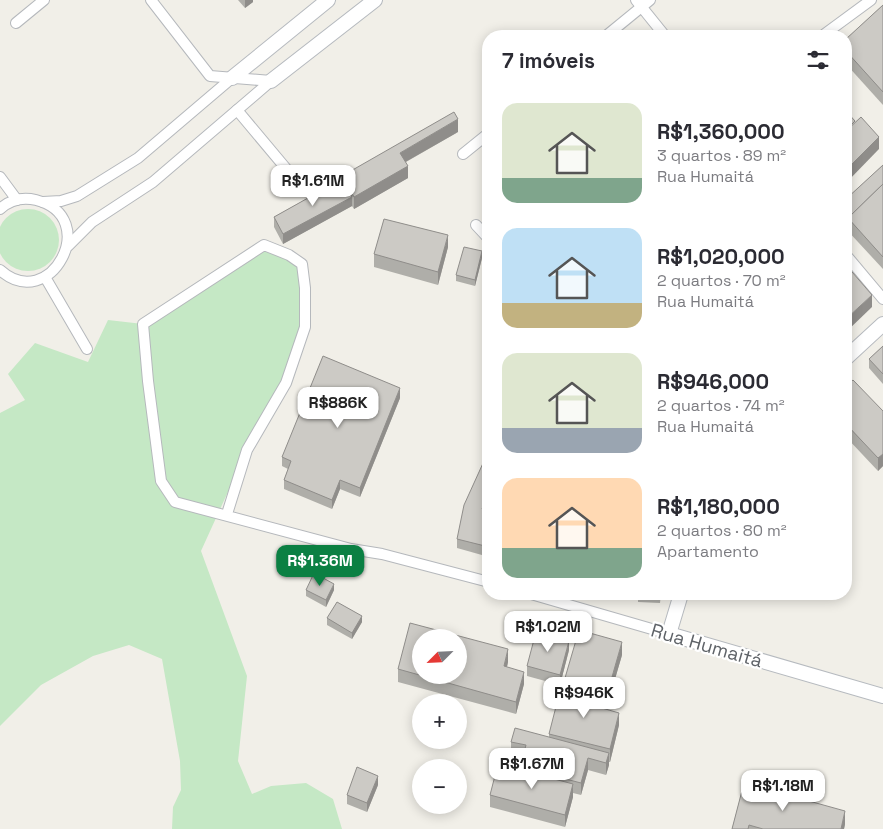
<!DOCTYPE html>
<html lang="pt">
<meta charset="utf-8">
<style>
body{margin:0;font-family:"Space Grotesk",sans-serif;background:#f7f7f7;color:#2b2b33;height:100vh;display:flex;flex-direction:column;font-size:19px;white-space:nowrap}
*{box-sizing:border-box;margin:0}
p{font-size:16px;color:#7c7c81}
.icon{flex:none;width:28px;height:28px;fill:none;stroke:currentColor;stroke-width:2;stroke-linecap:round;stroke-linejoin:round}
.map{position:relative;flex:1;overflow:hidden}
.details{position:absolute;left:482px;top:30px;width:370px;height:570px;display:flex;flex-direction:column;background:#fff;border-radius:20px;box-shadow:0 2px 12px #0003}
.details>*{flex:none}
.needle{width:32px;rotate:246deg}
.tools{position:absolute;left:412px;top:629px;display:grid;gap:10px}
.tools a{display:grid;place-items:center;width:55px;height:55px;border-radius:50%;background:#fff;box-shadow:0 2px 12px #0003;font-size:25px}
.price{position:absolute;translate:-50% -42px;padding:0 11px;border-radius:10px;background:#fff;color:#222;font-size:16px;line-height:32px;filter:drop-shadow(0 1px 2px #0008)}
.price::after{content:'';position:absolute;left:50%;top:30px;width:15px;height:11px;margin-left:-8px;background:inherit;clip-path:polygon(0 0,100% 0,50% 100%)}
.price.on{background:#0b8043;color:#fff}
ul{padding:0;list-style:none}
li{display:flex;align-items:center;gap:15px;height:125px;padding:0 20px}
li span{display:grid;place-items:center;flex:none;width:140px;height:100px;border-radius:15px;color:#555}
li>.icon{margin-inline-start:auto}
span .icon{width:60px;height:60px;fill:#fffc;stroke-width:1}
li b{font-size:21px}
h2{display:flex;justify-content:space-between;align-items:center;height:60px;padding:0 20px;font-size:21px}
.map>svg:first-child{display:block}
.green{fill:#c5e8c5}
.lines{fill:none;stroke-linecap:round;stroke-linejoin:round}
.street-casing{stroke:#b5b8bc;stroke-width:12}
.secondary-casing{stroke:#b6babf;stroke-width:16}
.street{stroke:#fff;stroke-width:10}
.secondary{stroke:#fff;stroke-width:14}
.wall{fill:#afaea9}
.shaded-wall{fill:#8f8d8a}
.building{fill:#cccac5;stroke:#8f8d8a;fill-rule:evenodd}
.labels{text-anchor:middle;stroke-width:4.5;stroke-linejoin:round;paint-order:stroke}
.street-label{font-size:19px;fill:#5f6368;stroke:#fff}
</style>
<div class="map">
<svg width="883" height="829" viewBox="0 0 883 829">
<rect width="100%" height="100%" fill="#f1efe8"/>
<!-- green -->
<g class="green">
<circle cx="28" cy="240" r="31"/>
<path d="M 264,245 L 302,264 L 305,327 L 286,383 L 247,450 L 201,551 L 247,676 L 238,761 L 252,794 L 271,786 L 306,783 L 333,799 L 342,829 L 172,829 L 173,807 L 181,790 L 180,761 L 162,659 L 129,645 L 93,656 L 41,685 L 0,726 L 0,413 L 25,400 L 8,374 L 35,343 L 88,362 L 108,320 L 143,324 Z"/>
</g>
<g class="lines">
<defs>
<g id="street">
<path d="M 151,0 L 210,76 L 271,81"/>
<path d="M 636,0 L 665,36"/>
<path d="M 16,23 L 44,0"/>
<path d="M 606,36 L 650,0"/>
<path d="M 822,36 L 871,0"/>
<path d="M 237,110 L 304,190"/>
<path d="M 463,154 L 489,133"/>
<path d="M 0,177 L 17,200"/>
<path d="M 43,202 L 61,201 L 77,196 L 138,158 L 232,78"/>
<path d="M 0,209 C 10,200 23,197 36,200 C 103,217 50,315 0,270"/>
<path d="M 476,225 L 489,239"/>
<path d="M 68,246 L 92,222 L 153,182 L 271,81"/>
<path d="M 846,255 L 883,299"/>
<path d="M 45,277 L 87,349"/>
<path d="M 227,514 L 247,450 L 286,383 L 305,327 L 305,288 L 302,264 L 289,255 L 264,245 L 143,324 L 148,381 L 161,481 L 175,502 L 351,549 L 382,554 L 489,582"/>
<path d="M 531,594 L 669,634"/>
</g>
<g id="secondary">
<path d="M 232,78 L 328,0"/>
<path d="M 271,81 L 375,0"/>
<path d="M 846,358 L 883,324"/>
<path d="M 681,594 L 669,634 L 883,696"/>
</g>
</defs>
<!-- street casing -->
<use href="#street" class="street-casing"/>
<!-- secondary casing -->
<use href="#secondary" class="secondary-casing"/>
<!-- street -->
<use href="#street" class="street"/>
<!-- secondary -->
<use href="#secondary" class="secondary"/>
</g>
<!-- wall -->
<g class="wall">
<path d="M 238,0 L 253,0 L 253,2 L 245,8 Z"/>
<path d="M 883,5 L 883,105 L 846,64 L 846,39 Z"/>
<path d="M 458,132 L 406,162 L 408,178 L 354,209 L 352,206 L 283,244 L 274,227 L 274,217 L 342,179 L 342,176 Z"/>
<path d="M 883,165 L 883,269 L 846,229 L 846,199 Z"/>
<path d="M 448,247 L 438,285 L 374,267 L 374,254 Z"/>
<path d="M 482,258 L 475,286 L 456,281 L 456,275 Z"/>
<path d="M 883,346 L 883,384 L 869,368 L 869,359 Z"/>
<path d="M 846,386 L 883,411 L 883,466 L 878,471 L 846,437 Z"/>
<path d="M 400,398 L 360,497 L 340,489 L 332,509 L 284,489 L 284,480 L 288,469 L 282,466 L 282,457 Z"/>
<path d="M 486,510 L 489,511 L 489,557 L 457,548 L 457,539 Z"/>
<path d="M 306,590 L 334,590 L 326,607 L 306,596 Z"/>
<path d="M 627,594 L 661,594 L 660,603 L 638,602 L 638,597 Z"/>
<path d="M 327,618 L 362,622 L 352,639 L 327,625 Z"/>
<path d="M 569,650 L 560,685 L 527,676 L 527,666 Z"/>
<path d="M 622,655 L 608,703 L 605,702 L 605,709 L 619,725 L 610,762 L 609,762 L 609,765 L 606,775 L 588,770 L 581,795 L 573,793 L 573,797 L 565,827 L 490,807 L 490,795 L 520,770 L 520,767 L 523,757 L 511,754 L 511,742 L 549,737 L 549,734 L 565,688 L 565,678 Z"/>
<path d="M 508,662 L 507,667 L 524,684 L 516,714 L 398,682 L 398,669 Z"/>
<path d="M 744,783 L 845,824 L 844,829 L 732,829 Z"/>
<path d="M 378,785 L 367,812 L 347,804 L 347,795 Z"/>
</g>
<!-- shaded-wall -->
<g class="shaded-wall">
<path d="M 245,0 L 253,0 L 253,2 L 245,8 Z"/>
<path d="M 458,119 L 458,132 L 400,165 L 400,153 Z"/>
<path d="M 879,137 L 879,149 L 846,183 L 846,170 Z"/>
<path d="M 408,166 L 408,178 L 354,209 L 354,197 Z"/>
<path d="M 352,197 L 352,206 L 283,244 L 283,234 Z"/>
<path d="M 448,235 L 448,247 L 438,285 L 438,272 Z"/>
<path d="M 482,251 L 482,258 L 475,286 L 475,280 Z"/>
<path d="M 872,295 L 872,307 L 846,332 L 846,319 Z"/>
<path d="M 400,388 L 400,398 L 360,497 L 360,488 Z"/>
<path d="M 883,454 L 883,466 L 878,471 L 878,458 Z"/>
<path d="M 340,480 L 340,489 L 332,509 L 332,500 Z"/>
<path d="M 489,493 L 489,503 L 482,519 L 482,509 Z"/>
<path d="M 334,584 L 334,590 L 326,607 L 326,600 Z"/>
<path d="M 362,616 L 362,622 L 352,639 L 352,633 Z"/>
<path d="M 569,641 L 569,650 L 560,685 L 560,675 Z"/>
<path d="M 622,642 L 622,655 L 608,703 L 608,691 Z"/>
<path d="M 508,649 L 508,662 L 504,679 L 504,666 Z"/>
<path d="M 524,672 L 524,684 L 516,714 L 516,702 Z"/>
<path d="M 605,698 L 605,711 L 602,708 Z"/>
<path d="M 619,713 L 619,725 L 610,762 L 610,749 Z"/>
<path d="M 609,753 L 609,765 L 606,775 L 606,763 Z"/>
<path d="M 588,758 L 588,770 L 581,795 L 581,783 Z"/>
<path d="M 378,776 L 378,785 L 367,812 L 367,803 Z"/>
<path d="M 573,784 L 573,797 L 565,827 L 565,815 Z"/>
<path d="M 845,811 L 845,824 L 844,829 L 841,829 Z"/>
</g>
<!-- building -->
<g class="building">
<path d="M 883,5 L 883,92 L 846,51 L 846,39 Z"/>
<path d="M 846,111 L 855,121 L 846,130 Z"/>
<path d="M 454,112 L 458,119 L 400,153 L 408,166 L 354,197 L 342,176 Z"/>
<path d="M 861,117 L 879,137 L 846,170 L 846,131 Z"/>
<path d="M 883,165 L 883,184 L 848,218 L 848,221 L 846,220 L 846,199 Z"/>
<path d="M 342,179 L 352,197 L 283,234 L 274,217 Z"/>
<path d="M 883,184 L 883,257 L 848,218 Z"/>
<path d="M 384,219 L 448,235 L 438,272 L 374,254 Z"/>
<path d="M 464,247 L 482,251 L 475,280 L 456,275 Z"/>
<path d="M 846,265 L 872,295 L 846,319 Z"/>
<path d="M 883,346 L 883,374 L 869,359 Z"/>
<path d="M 323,356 L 400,388 L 360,488 L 340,480 L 332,500 L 284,480 L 291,461 L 282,457 Z"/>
<path d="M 853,380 L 883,411 L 883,454 L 878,458 L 846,424 L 846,386 Z"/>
<path d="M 489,450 L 489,493 L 482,509 L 489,511 L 489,547 L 457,539 L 464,505 Z"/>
<path d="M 314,573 L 334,584 L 326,600 L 306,590 Z"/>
<path d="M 337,602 L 362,616 L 352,633 L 327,618 Z"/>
<path d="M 410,623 L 508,649 L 504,666 L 524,672 L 516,702 L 398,669 ZM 421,638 L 459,638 L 459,675 L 421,675 Z"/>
<path d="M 579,630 L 622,642 L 608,691 L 565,678 Z"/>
<path d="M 536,632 L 569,641 L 560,675 L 527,666 Z"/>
<path d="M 561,687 L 605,698 L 602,708 L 619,713 L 610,749 L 549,734 Z"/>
<path d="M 515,728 L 609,753 L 606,763 L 588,758 L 581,783 L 520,767 L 526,745 L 511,742 Z"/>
<path d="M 498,764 L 573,784 L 565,815 L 490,795 Z"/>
<path d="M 357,767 L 378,776 L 367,803 L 347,795 Z"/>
<path d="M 744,783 L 845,811 L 841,829 L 763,829 L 749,825 L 748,829 L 732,829 Z"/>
</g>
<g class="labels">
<!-- street labels -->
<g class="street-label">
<text transform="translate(707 645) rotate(16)" y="7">Rua Humaitá</text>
</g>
</g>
</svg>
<div class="tools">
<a><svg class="needle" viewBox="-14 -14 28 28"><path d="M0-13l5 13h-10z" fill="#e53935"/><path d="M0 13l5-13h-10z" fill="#7c7c81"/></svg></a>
<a>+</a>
<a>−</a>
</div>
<b class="price" style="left:313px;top:207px">R$1.61M</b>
<b class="price" style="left:338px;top:429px">R$886K</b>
<b class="price on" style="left:320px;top:587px">R$1.36M</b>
<b class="price" style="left:548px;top:653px">R$1.02M</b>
<b class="price" style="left:584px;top:719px">R$946K</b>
<b class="price" style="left:532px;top:790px">R$1.67M</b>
<b class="price" style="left:783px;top:812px">R$1.18M</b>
<section class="details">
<h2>7 imóveis<svg class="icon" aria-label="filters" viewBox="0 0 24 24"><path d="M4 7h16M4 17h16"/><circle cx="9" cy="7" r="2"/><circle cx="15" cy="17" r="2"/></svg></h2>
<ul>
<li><span style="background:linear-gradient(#dfe7d0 75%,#7fa58c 0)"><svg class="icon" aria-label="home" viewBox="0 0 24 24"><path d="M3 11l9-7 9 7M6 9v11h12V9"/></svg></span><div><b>R$1,360,000</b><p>3 quartos · 89 m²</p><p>Rua Humaitá</p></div></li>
<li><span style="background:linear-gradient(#bfe0f5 75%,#c2b280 0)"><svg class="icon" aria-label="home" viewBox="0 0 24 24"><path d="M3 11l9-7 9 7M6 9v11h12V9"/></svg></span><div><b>R$1,020,000</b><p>2 quartos · 70 m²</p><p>Rua Humaitá</p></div></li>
<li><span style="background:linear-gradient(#dfe7d0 75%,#9aa5b1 0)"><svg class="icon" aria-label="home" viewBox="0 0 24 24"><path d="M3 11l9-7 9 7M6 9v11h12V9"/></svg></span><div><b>R$946,000</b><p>2 quartos · 74 m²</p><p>Rua Humaitá</p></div></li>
<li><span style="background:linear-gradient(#ffd9b3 70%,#7fa58c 0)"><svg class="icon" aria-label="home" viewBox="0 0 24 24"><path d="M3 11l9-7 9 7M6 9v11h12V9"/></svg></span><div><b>R$1,180,000</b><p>2 quartos · 80 m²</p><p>Apartamento</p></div></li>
</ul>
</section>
</div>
